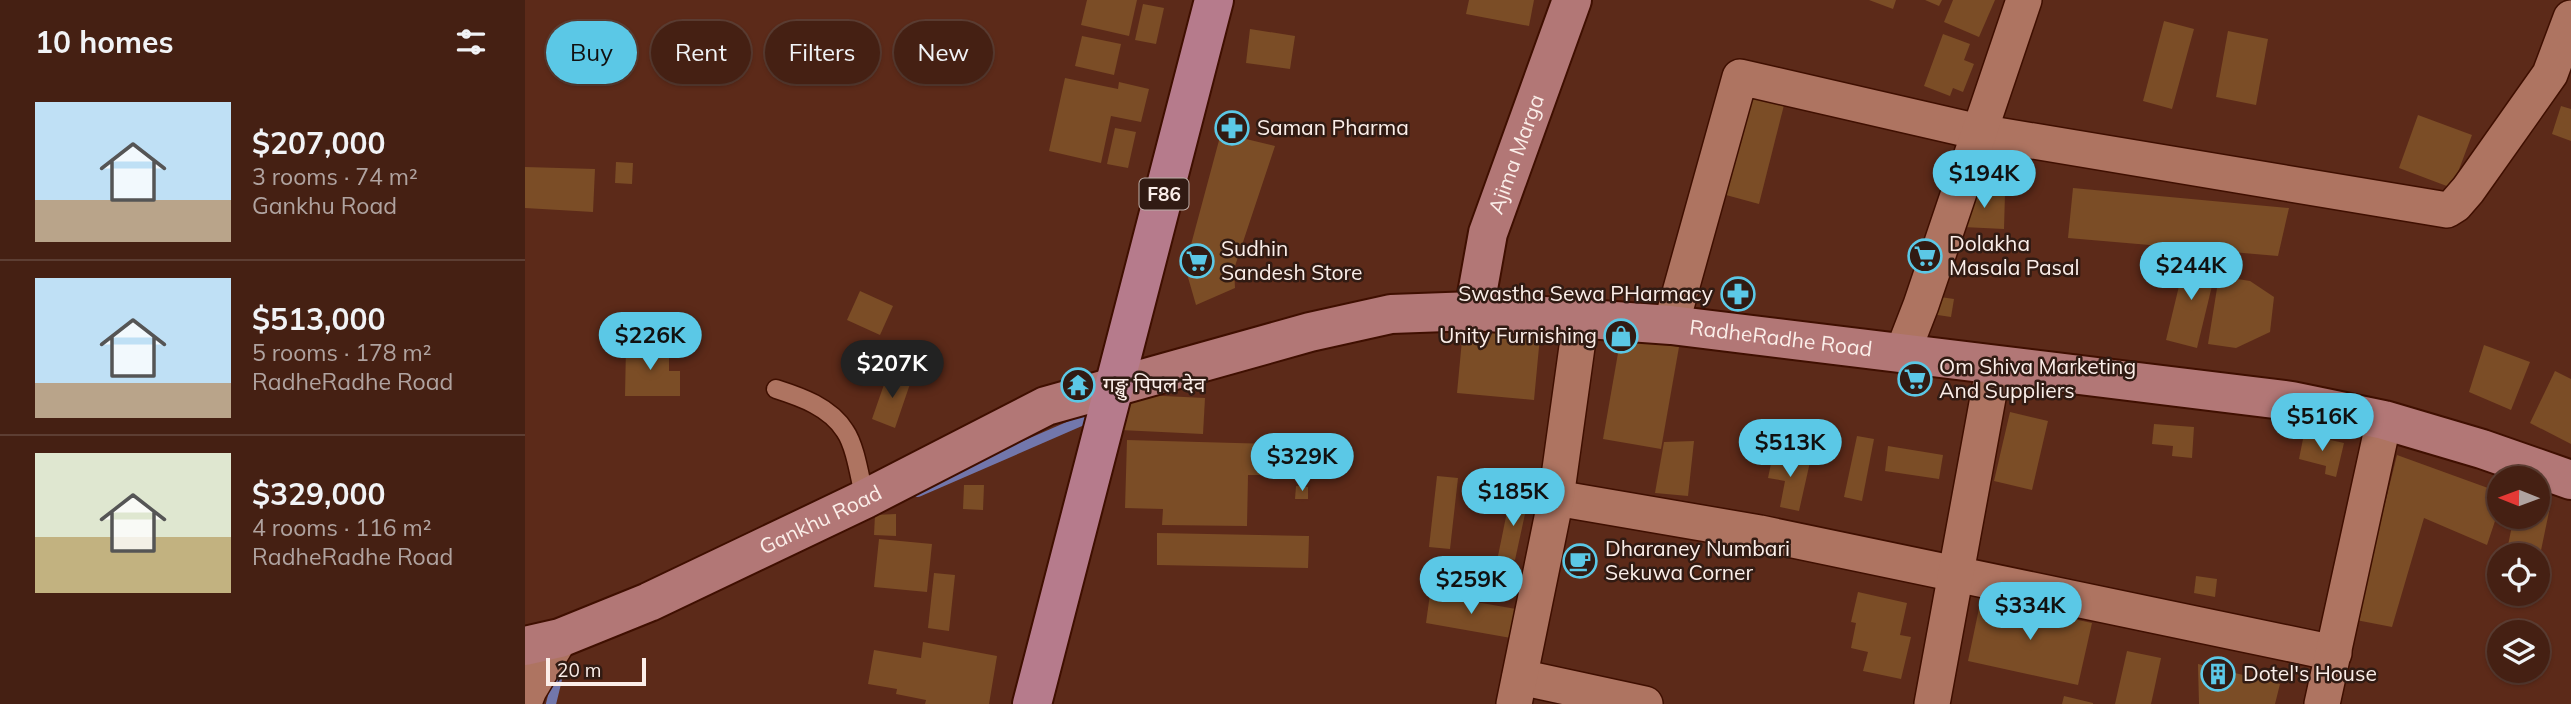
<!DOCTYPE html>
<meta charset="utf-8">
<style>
body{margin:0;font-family:Mulish,"Noto Sans Devanagari",sans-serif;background:#4f2d21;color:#f1f3f6;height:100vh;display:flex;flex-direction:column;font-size:26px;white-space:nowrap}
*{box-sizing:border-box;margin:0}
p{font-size:23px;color:#b0a3a0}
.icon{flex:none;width:38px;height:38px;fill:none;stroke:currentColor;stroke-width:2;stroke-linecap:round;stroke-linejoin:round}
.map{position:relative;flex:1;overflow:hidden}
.details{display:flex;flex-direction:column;background:#452013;width:525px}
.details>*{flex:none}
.banner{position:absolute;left:21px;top:21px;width:665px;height:63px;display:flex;gap:14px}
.needle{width:46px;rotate:271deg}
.controls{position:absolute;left:1962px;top:466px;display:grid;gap:14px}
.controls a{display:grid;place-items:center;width:63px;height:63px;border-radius:50%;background:#452013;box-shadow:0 2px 5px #0004,0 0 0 2px #5d3e33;font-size:35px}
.scale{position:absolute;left:21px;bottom:18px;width:100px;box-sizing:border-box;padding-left:7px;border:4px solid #fbeee9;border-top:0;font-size:19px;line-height:24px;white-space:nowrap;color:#fbeee9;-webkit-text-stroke:5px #311b13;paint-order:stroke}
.price{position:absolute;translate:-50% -60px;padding:0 16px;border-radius:24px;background:#5bc8e6;color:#111;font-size:23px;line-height:46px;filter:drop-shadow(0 2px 4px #0008)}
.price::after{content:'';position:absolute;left:50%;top:42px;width:21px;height:16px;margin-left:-10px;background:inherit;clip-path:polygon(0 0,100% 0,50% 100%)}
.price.active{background:#222;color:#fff}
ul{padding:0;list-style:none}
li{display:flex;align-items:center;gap:21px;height:175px;padding:0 35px}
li+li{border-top:2px solid #5d3e33}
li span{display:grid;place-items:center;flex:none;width:196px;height:140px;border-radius:0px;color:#555}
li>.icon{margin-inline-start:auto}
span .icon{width:84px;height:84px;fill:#fffc;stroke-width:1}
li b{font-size:30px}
h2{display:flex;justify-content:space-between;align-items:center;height:84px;padding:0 35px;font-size:30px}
.chip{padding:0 24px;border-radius:32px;background:#452013;box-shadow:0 2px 5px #0004,0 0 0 2px #5d3e33;font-size:24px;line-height:63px}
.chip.active{background:#5bc8e6;color:#111}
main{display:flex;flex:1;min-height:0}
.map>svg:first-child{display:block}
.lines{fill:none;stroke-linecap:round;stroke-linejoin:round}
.stream{stroke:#7277ac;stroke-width:10}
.building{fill:#7b4d26}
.lane-casing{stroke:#3f0f00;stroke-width:21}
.street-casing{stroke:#3f0f00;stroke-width:38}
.secondary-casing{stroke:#3f0f00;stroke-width:42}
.primary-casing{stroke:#3f0f00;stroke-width:42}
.lane{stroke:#ae7461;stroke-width:18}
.street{stroke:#ae7461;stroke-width:35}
.secondary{stroke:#b27776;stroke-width:38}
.primary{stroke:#b67b8c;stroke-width:38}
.labels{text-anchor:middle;stroke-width:5;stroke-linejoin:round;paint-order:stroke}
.shield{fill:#311b13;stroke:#beafa9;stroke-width:2}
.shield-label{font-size:19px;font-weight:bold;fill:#fbeee9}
.poi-label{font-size:21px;fill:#fbeee9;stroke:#311b13;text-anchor:start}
.street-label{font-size:21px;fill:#fbeee9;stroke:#311b13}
</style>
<main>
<section class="details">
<h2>10 homes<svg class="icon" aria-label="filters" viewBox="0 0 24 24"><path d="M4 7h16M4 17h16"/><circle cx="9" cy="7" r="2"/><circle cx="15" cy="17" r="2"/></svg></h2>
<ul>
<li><span style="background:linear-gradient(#bfe0f5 70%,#b9a48a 0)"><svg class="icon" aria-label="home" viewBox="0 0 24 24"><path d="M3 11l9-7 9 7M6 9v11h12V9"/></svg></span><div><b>$207,000</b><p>3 rooms · 74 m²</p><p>Gankhu Road</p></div></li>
<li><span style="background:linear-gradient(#bfe0f5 75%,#b9a48a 0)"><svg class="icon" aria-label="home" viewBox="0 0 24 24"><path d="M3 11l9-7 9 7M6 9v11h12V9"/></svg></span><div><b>$513,000</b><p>5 rooms · 178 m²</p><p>RadheRadhe Road</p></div></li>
<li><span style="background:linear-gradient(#dfe7d0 60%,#c2b280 0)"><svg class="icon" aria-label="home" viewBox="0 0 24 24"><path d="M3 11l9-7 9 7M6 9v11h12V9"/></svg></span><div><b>$329,000</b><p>4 rooms · 116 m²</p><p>RadheRadhe Road</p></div></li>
</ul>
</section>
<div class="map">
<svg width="2046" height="704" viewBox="0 0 2046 704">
<rect width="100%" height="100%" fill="#5c2a19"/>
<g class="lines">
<!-- stream -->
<g class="stream">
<path d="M 393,492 L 570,415"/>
<path d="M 26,704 L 35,667"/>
</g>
</g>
<!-- building -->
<g class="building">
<path d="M 562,0 L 612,0 L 604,36 L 556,25 Z"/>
<path d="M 944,0 L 1009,0 L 1004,26 L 941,14 Z"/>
<path d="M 1344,0 L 1371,0 L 1368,9 Z"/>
<path d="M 1400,0 L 1417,0 L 1414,6 Z"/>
<path d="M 1428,0 L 1470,0 L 1454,37 L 1419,22 Z"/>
<path d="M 618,4 L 639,8 L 631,44 L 610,40 Z"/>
<path d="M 1639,21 L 1669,29 L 1647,109 L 1618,101 Z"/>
<path d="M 725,29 L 770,36 L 765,69 L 721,63 Z"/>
<path d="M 1703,31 L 1743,39 L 1731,105 L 1691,97 Z"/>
<path d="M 1418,34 L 1445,44 L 1439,60 L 1449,64 L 1438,92 L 1428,88 L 1425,96 L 1399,86 Z"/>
<path d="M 557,36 L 596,44 L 589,75 L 550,66 Z"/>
<path d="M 540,78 L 593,89 L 594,82 L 624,89 L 616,122 L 586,116 L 576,163 L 524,151 Z"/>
<path d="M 1217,89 L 1260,101 L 1234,204 L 1190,192 Z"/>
<path d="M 2036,106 L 2046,109 L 2046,141 L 2027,134 Z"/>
<path d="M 1893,115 L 1947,135 L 1927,188 L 1874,168 Z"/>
<path d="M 590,128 L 611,132 L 603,168 L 582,164 Z"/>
<path d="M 696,133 L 750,146 L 709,269 L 710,288 L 671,305 L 660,267 Z"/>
<path d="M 91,162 L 108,163 L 107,184 L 90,183 Z"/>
<path d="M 0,167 L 70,169 L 68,212 L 0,208 Z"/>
<path d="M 1548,188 L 1764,208 L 1753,256 L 1543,238 Z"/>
<path d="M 1440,191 L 1480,193 L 1479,229 L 1438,227 Z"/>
<path d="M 1661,257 L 1692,265 L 1672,348 L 1641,340 Z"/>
<path d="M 1694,276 L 1725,281 L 1749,297 L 1745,332 L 1711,348 L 1683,344 Z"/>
<path d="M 335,291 L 368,306 L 355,335 L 322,320 Z"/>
<path d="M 1408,296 L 1429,299 L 1426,317 L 1406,314 Z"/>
<path d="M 938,329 L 1015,336 L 1009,400 L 932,393 Z"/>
<path d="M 1096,336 L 1154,347 L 1136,449 L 1078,439 Z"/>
<path d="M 1959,345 L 2005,362 L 1986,410 L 1944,392 Z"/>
<path d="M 101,346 L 144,346 L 144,371 L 155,371 L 155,396 L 100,396 Z"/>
<path d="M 382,349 L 399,357 L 391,373 L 375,366 Z"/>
<path d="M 2030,371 L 2046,379 L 2046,444 L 2005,423 Z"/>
<path d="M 363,373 L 386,381 L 370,428 L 347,419 Z"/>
<path d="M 597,394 L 680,398 L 678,434 L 595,430 Z"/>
<path d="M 1485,412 L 1523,421 L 1507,490 L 1469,481 Z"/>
<path d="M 1629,424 L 1669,427 L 1667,458 L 1647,456 L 1648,446 L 1627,444 Z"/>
<path d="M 1779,434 L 1819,443 L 1811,477 L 1800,474 L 1801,466 L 1774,459 Z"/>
<path d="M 768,436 L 785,436 L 784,470 L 768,469 Z"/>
<path d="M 1332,436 L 1349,439 L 1337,501 L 1319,497 Z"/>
<path d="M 602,440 L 748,444 L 748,475 L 723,475 L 722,526 L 637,525 L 638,509 L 600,508 Z"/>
<path d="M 1169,441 L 1163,496 L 1130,493 L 1139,442 Z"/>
<path d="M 1363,446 L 1418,455 L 1414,479 L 1360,471 Z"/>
<path d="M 1248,454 L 1285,462 L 1274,511 L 1255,507 L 1260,481 L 1243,478 Z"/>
<path d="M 1872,455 L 1974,492 L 1974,509 L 1962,545 L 1899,518 L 1867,627 L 1831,620 Z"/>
<path d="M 912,476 L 933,478 L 925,549 L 904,547 Z"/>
<path d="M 439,485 L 459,485 L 458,510 L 438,509 Z"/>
<path d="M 771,486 L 783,487 L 783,499 L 770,499 Z"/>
<path d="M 985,497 L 1003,500 L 990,560 L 973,556 Z"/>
<path d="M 2012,505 L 2025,507 L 2014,560 L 2012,555 L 1981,555 L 1989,516 L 2012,516 Z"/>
<path d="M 371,514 L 371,536 L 349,535 L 350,515 Z"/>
<path d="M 632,533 L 784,536 L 783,568 L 632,565 Z"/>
<path d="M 354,539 L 407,544 L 402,592 L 349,587 Z"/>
<path d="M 942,561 L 982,565 L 980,586 L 940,582 Z"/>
<path d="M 409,573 L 430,575 L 424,631 L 403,628 Z"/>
<path d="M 1671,576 L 1692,579 L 1690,597 L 1669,593 Z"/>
<path d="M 1333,592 L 1382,603 L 1375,635 L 1386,637 L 1376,679 L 1338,671 L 1343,652 L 1326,648 L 1331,623 L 1326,622 Z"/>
<path d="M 905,594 L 991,609 L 986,638 L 901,623 Z"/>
<path d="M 1456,599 L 1567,623 L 1553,685 L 1443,661 Z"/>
<path d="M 398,642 L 472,656 L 464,704 L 400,704 L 401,700 L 371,694 L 372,689 L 343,684 L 349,650 L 396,658 Z"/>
<path d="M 1602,651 L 1636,658 L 1626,704 L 1590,704 Z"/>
<path d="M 1673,664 L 1755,684 L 1750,704 L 1674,704 Z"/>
<path d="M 1539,696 L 1568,703 L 1568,704 L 1537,704 Z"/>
</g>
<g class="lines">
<defs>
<path id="lane" d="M 251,389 C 276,397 305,407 320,431 C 331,447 335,480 340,499"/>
<g id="street">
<path d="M 1146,325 L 1215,77 L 1454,132 L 1922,210 L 1930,205 L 1943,190 L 2025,74 L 2046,18"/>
<path d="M 1377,354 L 1396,305 L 1499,0"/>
<path d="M 1031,498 L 1235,533 L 1809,653"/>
<path d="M 995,677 L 1120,704"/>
<path d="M 0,700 L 4,690 L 35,638"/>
<path d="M 989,704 L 1031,498 L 1056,318"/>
<path d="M 1407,704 L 1469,365"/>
<path d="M 1797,704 L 1859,420"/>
</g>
<g id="secondary">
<path id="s1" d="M 949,311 L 963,233 L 1047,0"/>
<path id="s2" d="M 0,646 L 35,638 L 124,602 L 340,499 L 521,406 L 785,332 L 866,314 L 949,311 L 1146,325 L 1767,401 L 1859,420 L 1957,449 L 2046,480"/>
</g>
<path id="primary" d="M 507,704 L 689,0"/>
</defs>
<!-- lane casing -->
<use href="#lane" class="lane-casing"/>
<!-- street casing -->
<use href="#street" class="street-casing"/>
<!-- secondary casing -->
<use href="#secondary" class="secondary-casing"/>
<!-- primary casing -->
<use href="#primary" class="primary-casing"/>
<!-- lane -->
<use href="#lane" class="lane"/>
<!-- street -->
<use href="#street" class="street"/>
<!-- secondary -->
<use href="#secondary" class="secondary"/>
<!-- primary -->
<use href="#primary" class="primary"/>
</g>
<!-- icons -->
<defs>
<symbol id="pharmacy-ring" viewBox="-11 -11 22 22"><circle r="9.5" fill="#311b13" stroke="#5bc8e6" stroke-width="1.5"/><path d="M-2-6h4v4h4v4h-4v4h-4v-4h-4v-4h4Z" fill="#5bc8e6"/></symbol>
<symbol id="supermarket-ring" viewBox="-11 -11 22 22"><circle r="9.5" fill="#311b13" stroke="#5bc8e6" stroke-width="1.5"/><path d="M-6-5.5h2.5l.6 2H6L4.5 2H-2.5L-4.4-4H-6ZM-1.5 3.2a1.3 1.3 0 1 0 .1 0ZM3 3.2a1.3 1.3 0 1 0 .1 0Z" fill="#5bc8e6"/></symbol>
<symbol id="shop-ring" viewBox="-11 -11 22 22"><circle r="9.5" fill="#311b13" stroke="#5bc8e6" stroke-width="1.5"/><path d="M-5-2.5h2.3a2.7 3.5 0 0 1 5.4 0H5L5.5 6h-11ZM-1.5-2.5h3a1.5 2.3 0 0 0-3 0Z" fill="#5bc8e6"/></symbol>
<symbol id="temple-ring" viewBox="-11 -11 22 22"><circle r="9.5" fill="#311b13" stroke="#5bc8e6" stroke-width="1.5"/><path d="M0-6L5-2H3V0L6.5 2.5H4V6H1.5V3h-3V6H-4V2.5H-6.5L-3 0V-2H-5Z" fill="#5bc8e6"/></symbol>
<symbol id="cafe-ring" viewBox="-11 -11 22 22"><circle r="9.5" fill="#311b13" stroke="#5bc8e6" stroke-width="1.5"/><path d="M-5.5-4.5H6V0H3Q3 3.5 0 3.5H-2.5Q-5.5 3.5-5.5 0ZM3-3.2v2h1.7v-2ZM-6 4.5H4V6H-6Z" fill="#5bc8e6"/></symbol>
<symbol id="building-ring" viewBox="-11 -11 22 22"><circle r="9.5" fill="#311b13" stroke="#5bc8e6" stroke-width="1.5"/><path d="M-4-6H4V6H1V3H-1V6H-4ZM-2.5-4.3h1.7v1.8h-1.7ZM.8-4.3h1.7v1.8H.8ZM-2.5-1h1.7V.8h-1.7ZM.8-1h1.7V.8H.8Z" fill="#5bc8e6"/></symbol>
</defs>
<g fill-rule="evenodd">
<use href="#pharmacy-ring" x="688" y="109" width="38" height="38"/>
<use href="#supermarket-ring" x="1381" y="237" width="38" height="38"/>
<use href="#supermarket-ring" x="653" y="242" width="38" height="38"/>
<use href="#pharmacy-ring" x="1194" y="275" width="38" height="38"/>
<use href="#shop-ring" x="1077" y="317" width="38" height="38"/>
<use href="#supermarket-ring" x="1371" y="360" width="38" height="38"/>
<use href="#temple-ring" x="534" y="366" width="38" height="38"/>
<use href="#cafe-ring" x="1036" y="542" width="38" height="38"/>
<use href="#building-ring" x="1674" y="655" width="38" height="38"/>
</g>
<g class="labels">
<!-- shield labels -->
<rect class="shield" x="614.5" y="178.5" width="49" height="31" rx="5"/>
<g class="shield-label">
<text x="639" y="201">F86</text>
</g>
<!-- poi labels -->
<g class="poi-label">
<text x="732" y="135">Saman Pharma</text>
<text x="1424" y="251">Dolakha<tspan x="1424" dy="24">Masala Pasal</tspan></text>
<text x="696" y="256">Sudhin<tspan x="696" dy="24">Sandesh Store</tspan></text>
<text x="1188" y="301" text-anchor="end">Swastha Sewa PHarmacy</text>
<text x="1072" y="343" text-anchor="end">Unity Furnishing</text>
<text x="1414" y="374">Om Shiva Marketing<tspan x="1414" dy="24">And Suppliers</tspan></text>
<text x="578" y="392">गङ्खु पिपल देव</text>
<text x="1080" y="556">Dharaney Numbari<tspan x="1080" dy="24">Sekuwa Corner</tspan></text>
<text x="1718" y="681">Dotel's House</text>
</g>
<!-- street labels -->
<g class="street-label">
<text dy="7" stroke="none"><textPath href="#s1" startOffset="163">Ajima Marga</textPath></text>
<text dy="7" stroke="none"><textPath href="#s2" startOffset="1323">RadheRadhe Road</textPath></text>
<text dy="7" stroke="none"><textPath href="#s2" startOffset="322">Gankhu Road</textPath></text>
</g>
</g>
</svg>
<div class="controls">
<a><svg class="needle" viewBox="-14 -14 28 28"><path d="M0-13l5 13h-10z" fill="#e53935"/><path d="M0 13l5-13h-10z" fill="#b0a3a0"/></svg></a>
<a><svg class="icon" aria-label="locate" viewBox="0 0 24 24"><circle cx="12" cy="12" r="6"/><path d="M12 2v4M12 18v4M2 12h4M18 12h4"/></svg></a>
<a><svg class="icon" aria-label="layers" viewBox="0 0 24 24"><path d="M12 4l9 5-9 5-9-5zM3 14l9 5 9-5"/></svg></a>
</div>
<div class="scale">20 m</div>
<b class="price" style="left:1459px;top:210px">$194K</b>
<b class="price" style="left:1666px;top:302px">$244K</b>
<b class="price" style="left:125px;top:372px">$226K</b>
<b class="price active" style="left:367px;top:400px">$207K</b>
<b class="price" style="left:1797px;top:453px">$516K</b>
<b class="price" style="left:1265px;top:479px">$513K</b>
<b class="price" style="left:777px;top:493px">$329K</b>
<b class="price" style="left:988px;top:528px">$185K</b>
<b class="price" style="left:946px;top:616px">$259K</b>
<b class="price" style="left:1505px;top:642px">$334K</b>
<div class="banner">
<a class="chip active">Buy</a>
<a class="chip">Rent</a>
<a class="chip">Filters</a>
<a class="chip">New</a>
</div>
</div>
</main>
